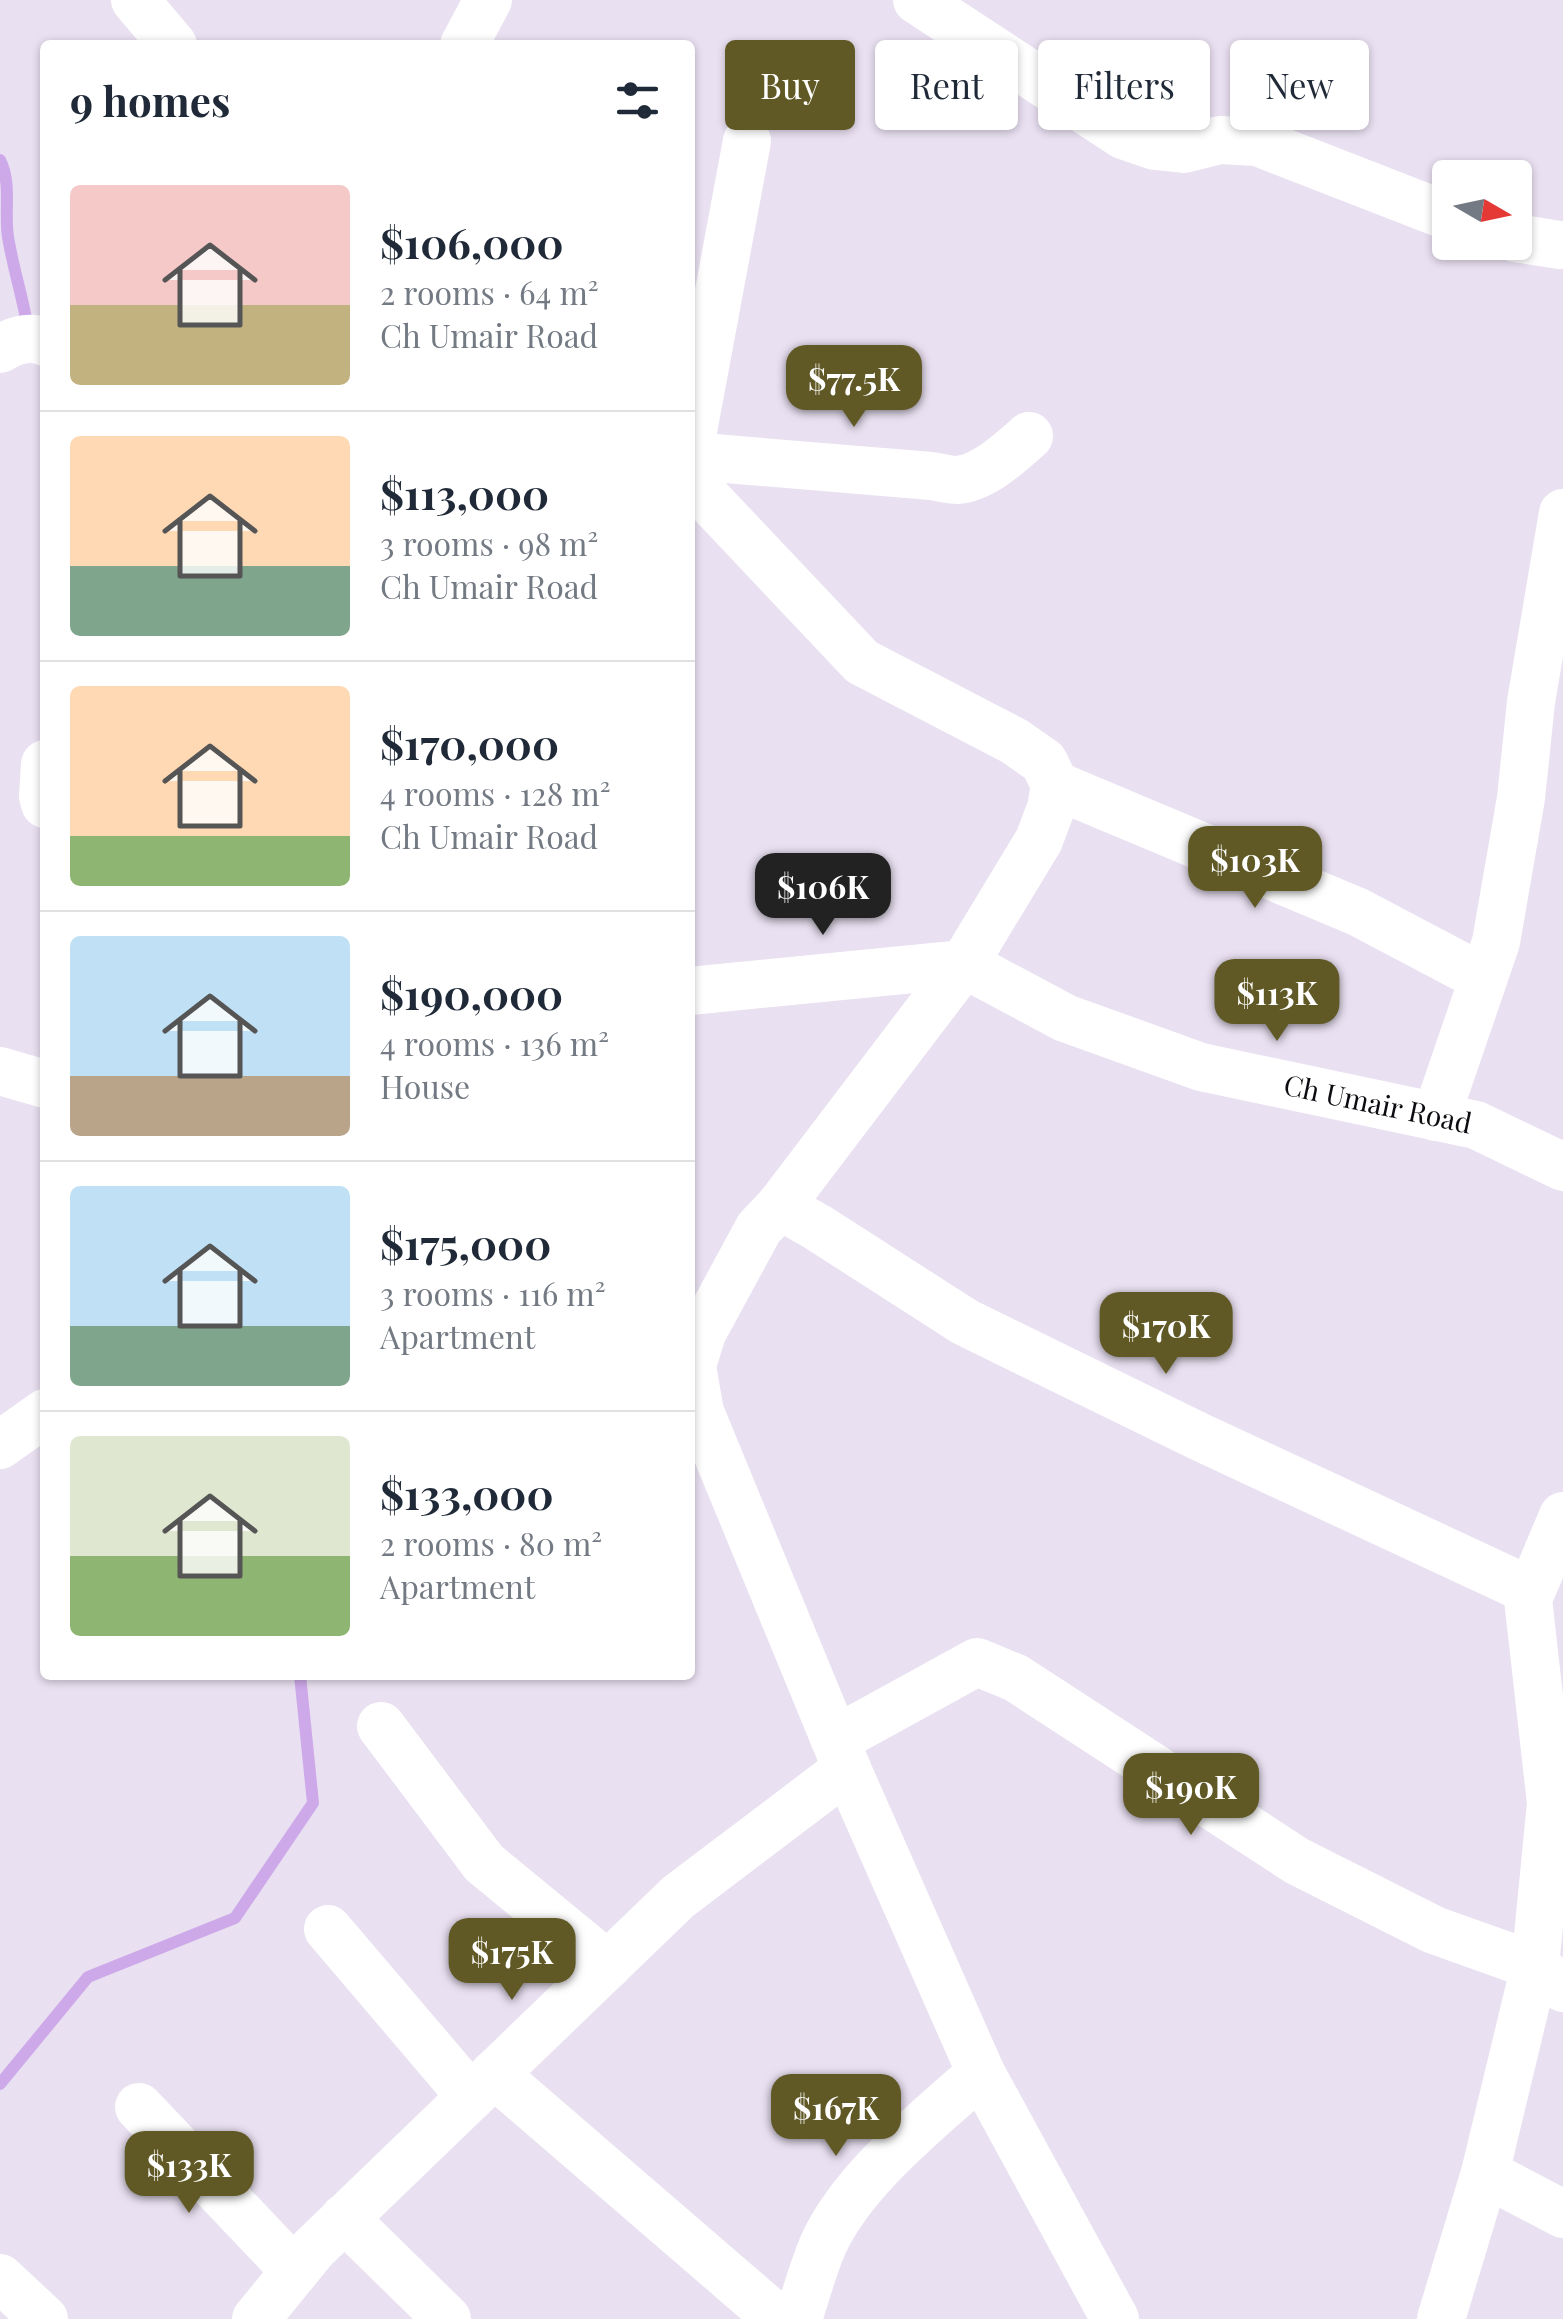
<!DOCTYPE html>
<meta charset="utf-8">
<style>
body{margin:0;font-family:"Playfair Display",serif;background:#f6f6f7;color:#1f2937;height:100vh;display:flex;flex-direction:column;font-size:38px;white-space:nowrap}
*{box-sizing:border-box;margin:0}
p{font-size:32px;color:#747a83}
.icon{flex:none;width:55px;height:55px;fill:none;stroke:currentColor;stroke-width:2;stroke-linecap:round;stroke-linejoin:round}
.map{position:relative;flex:1;overflow:hidden}
.details{position:absolute;left:40px;top:40px;width:655px;height:1640px;display:flex;flex-direction:column;background:#fff;border-radius:10px;box-shadow:0 2px 8px #0004}
.details>*{flex:none}
.guide{position:absolute;left:725px;top:40px;width:688px;height:90px;display:flex;gap:20px}
.needle{width:65px;rotate:99deg}
.tools{position:absolute;left:1432px;top:160px;display:grid;gap:20px}
.tools a{display:grid;place-items:center;width:100px;height:100px;border-radius:10px;background:#fff;box-shadow:0 2px 8px #0004;font-size:50px}
.price{position:absolute;translate:-50% -85px;padding:0 22px;border-radius:20px;background:#615925;color:#fff;font-size:32px;line-height:65px;filter:drop-shadow(0 2px 5px #0008)}
.price::after{content:'';position:absolute;left:50%;top:60px;width:30px;height:22px;margin-left:-15px;background:inherit;clip-path:polygon(0 0,100% 0,50% 100%)}
.price.on{background:#222;color:#fff}
ul{padding:0;list-style:none}
li{display:flex;align-items:center;gap:30px;height:250px;padding:0 30px}
li+li{border-top:2px solid #e0e1e3}
li span{display:grid;place-items:center;flex:none;width:280px;height:200px;border-radius:10px;color:#555}
li>.icon{margin-inline-start:auto}
span .icon{width:120px;height:120px;fill:#fffc;stroke-width:1}
li b{font-size:42px}
h2{display:flex;justify-content:space-between;align-items:center;height:120px;padding:0 30px;font-size:42px}
.tag{padding:0 35px;border-radius:10px;background:#fff;box-shadow:0 2px 8px #0004;font-size:35px;line-height:90px}
.tag.on{background:#615925;color:#fff}
.map>svg:first-child{display:block}
.lines{fill:none;stroke-linecap:round;stroke-linejoin:round}
.stream{stroke:#cea9e9;stroke-width:12}
.minor{stroke:#fff;stroke-width:48}
.labels{text-anchor:middle;stroke-width:10;stroke-linejoin:round;paint-order:stroke}
.street-label{font-size:28px;fill:#0e0b10;stroke:#f7edfe}
</style>
<div class="map">
<svg width="1563" height="2319" viewBox="0 0 1563 2319">
<rect width="100%" height="100%" fill="#e9e0f1"/>
<g class="lines">
<!-- stream -->
<g class="stream">
<path d="M 0,160 C 12,184 4,211 8,237 C 13,268 23,298 28,329"/>
<path d="M 0,2084 L 88,1977 L 235,1918 L 313,1803 L 300,1675"/>
</g>
<!-- minor -->
<g class="minor">
<path d="M 135,0 L 173,45"/>
<path d="M 917,0 L 1123,135 L 1155,146 L 1184,149 L 1220,140 L 1257,142 L 1450,217"/>
<path d="M 464,45 L 488,0"/>
<path d="M 1515,238 L 1560,245"/>
<path d="M 0,349 C 14,340 29,335 45,342"/>
<path d="M 690,447 L 747,141"/>
<path d="M 690,456 L 931,476 C 939,477 949,480 957,480 C 983,478 1010,453 1029,436"/>
<path d="M 690,480 L 862,662 L 1014,741 L 1044,762 L 1055,785 L 1051,808 L 1039,840 L 964,964 L 780,1206 L 759,1228 L 702,1333 L 692,1366 L 700,1412 L 847,1769 L 981,2073 L 1115,2319"/>
<path d="M 45,764 L 43,796 L 45,804"/>
<path d="M 1055,785 L 1358,912 L 1483,978"/>
<path id="s1" d="M 690,991 L 964,964 L 1065,1018 L 1201,1067 L 1476,1125 L 1563,1167"/>
<path d="M 0,1071 L 45,1084"/>
<path d="M 1436,1117 L 1496,942 L 1521,798 L 1531,702 L 1563,513"/>
<path d="M 780,1206 L 817,1227 L 965,1322 L 1198,1436 L 1531,1591"/>
<path d="M 0,1445 L 45,1413"/>
<path d="M 381,1726 L 484,1863 L 608,1965"/>
<path d="M 835,1740 L 977,1662 L 1016,1678 L 1297,1861 L 1434,1930 L 1535,1966 L 1563,1988"/>
<path d="M 328,1929 L 471,2097"/>
<path d="M 494,2074 L 778,2319"/>
<path d="M 139,2107 L 295,2271"/>
<path d="M 1485,2173 L 1563,2214"/>
<path d="M 344,2218 L 447,2319"/>
<path d="M 0,2278 L 44,2319"/>
<path d="M 256,2319 L 313,2249 L 678,1897 L 847,1769"/>
<path d="M 798,2319 C 806,2295 813,2268 823,2245 C 852,2180 928,2120 981,2073"/>
<path d="M 1441,2319 L 1485,2173 L 1535,1966 L 1551,1803 L 1528,1599 L 1563,1516"/>
</g>
</g>
<g class="labels">
<!-- street labels -->
<g class="street-label">
<text dy="10" stroke="none"><textPath href="#s1" startOffset="715">Ch Umair Road</textPath></text>
</g>
</g>
</svg>
<div class="tools">
<a><svg class="needle" viewBox="-14 -14 28 28"><path d="M0-13l5 13h-10z" fill="#e53935"/><path d="M0 13l5-13h-10z" fill="#747a83"/></svg></a>
</div>
<b class="price" style="left:854px;top:430px">$77.5K</b>
<b class="price" style="left:1255px;top:911px">$103K</b>
<b class="price on" style="left:823px;top:938px">$106K</b>
<b class="price" style="left:1277px;top:1044px">$113K</b>
<b class="price" style="left:1166px;top:1377px">$170K</b>
<b class="price" style="left:1191px;top:1838px">$190K</b>
<b class="price" style="left:512px;top:2003px">$175K</b>
<b class="price" style="left:836px;top:2159px">$167K</b>
<b class="price" style="left:189px;top:2216px">$133K</b>
<div class="guide">
<a class="tag on">Buy</a>
<a class="tag">Rent</a>
<a class="tag">Filters</a>
<a class="tag">New</a>
</div>
<section class="details">
<h2>9 homes<svg class="icon" aria-label="filters" viewBox="0 0 24 24"><path d="M4 7h16M4 17h16"/><circle cx="9" cy="7" r="2"/><circle cx="15" cy="17" r="2"/></svg></h2>
<ul>
<li><span style="background:linear-gradient(#f6c9c9 60%,#c2b280 0)"><svg class="icon" aria-label="home" viewBox="0 0 24 24"><path d="M3 11l9-7 9 7M6 9v11h12V9"/></svg></span><div><b>$106,000</b><p>2 rooms · 64 m²</p><p>Ch Umair Road</p></div></li>
<li><span style="background:linear-gradient(#ffd9b3 65%,#7fa58c 0)"><svg class="icon" aria-label="home" viewBox="0 0 24 24"><path d="M3 11l9-7 9 7M6 9v11h12V9"/></svg></span><div><b>$113,000</b><p>3 rooms · 98 m²</p><p>Ch Umair Road</p></div></li>
<li><span style="background:linear-gradient(#ffd9b3 75%,#8fb573 0)"><svg class="icon" aria-label="home" viewBox="0 0 24 24"><path d="M3 11l9-7 9 7M6 9v11h12V9"/></svg></span><div><b>$170,000</b><p>4 rooms · 128 m²</p><p>Ch Umair Road</p></div></li>
<li><span style="background:linear-gradient(#bfe0f5 70%,#b9a48a 0)"><svg class="icon" aria-label="home" viewBox="0 0 24 24"><path d="M3 11l9-7 9 7M6 9v11h12V9"/></svg></span><div><b>$190,000</b><p>4 rooms · 136 m²</p><p>House</p></div></li>
<li><span style="background:linear-gradient(#bfe0f5 70%,#7fa58c 0)"><svg class="icon" aria-label="home" viewBox="0 0 24 24"><path d="M3 11l9-7 9 7M6 9v11h12V9"/></svg></span><div><b>$175,000</b><p>3 rooms · 116 m²</p><p>Apartment</p></div></li>
<li><span style="background:linear-gradient(#dfe7d0 60%,#8fb573 0)"><svg class="icon" aria-label="home" viewBox="0 0 24 24"><path d="M3 11l9-7 9 7M6 9v11h12V9"/></svg></span><div><b>$133,000</b><p>2 rooms · 80 m²</p><p>Apartment</p></div></li>
</ul>
</section>
</div>
